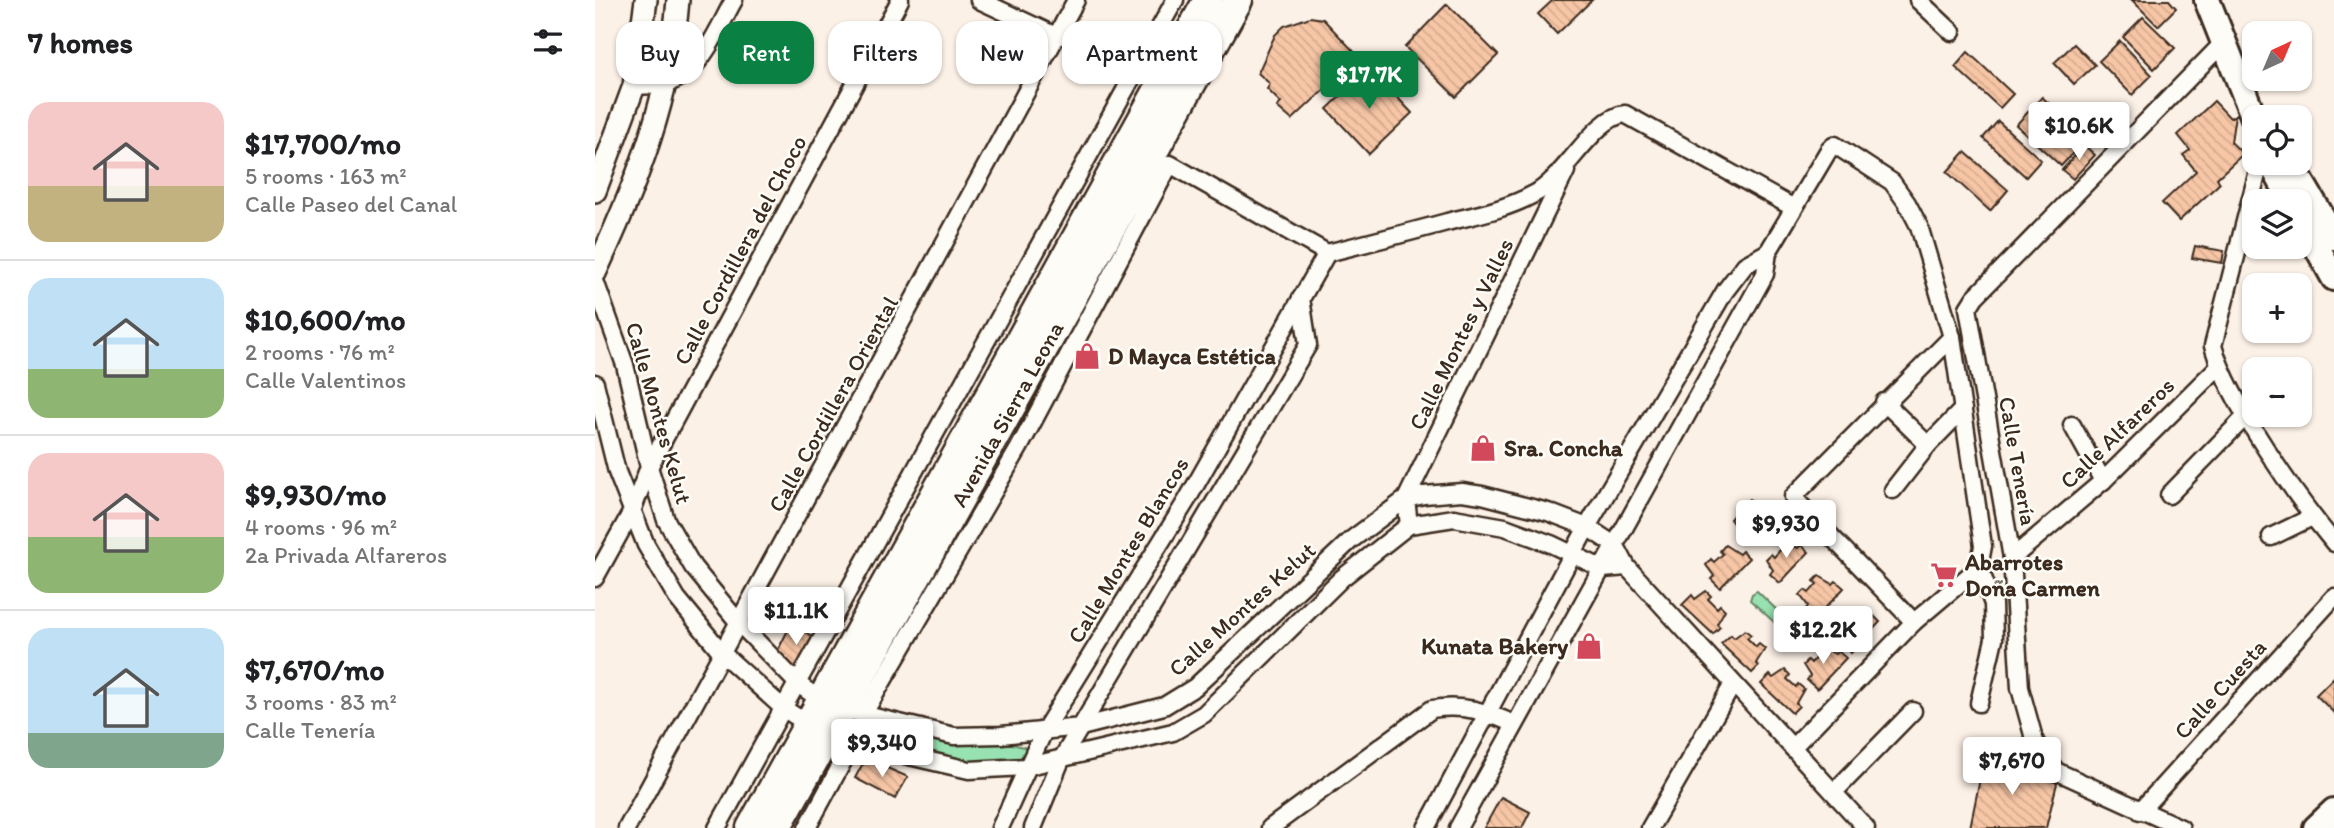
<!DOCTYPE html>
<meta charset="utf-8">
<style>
body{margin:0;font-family:Itim,sans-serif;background:#f6f6f6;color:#202124;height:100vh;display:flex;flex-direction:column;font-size:26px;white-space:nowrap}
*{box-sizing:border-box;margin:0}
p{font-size:23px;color:#757577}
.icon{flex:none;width:38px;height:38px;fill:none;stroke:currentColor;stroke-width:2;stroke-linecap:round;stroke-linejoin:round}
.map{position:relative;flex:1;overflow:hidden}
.side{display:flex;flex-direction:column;background:#fff;width:595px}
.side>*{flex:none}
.hud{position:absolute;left:21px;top:21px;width:665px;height:63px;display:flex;gap:14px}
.needle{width:46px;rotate:44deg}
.tools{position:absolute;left:1647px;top:21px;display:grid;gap:14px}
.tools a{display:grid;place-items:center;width:70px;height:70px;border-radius:14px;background:#fff;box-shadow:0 2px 5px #0004;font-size:35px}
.price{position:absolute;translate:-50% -60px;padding:0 16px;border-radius:7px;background:#fff;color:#222;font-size:23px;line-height:46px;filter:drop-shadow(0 2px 4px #0008)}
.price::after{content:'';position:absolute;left:50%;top:42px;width:21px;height:16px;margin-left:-10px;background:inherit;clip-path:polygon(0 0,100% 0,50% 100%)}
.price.current{background:#0b8043;color:#fff}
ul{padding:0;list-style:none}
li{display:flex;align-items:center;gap:21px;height:175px;padding:0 28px}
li+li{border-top:2px solid #e0e0e0}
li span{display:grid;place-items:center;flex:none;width:196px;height:140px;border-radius:21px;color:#555}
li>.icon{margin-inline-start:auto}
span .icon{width:84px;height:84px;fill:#fffc;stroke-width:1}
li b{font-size:30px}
h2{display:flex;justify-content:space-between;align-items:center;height:84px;padding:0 28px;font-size:30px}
.pill{padding:0 24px;border-radius:21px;background:#fff;box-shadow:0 2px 5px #0004;font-size:24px;line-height:63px}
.pill.current{background:#0b8043;color:#fff}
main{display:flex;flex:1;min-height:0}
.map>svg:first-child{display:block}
.garden{fill:#98e1b0;stroke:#6a8667;stroke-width:2}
.building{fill:url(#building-back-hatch);stroke:#3b2a1e;stroke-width:2}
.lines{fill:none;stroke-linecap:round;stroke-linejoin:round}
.street-casing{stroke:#3b2a1e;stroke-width:21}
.secondary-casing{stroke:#3b2a1e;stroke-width:26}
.primary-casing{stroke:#3b2a1e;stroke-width:30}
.highway-casing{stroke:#3b2a1e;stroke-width:33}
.street{stroke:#fdfcf7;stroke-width:16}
.secondary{stroke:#fdfcf7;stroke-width:21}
.primary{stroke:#fdfcf7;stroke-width:24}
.highway{stroke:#fdfcf7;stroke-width:28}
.labels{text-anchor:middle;stroke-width:5;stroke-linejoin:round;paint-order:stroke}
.street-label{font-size:23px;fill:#3b2a1e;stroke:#fdfcf7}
.poi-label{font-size:23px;font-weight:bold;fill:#3b2a1e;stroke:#fdfcf7;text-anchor:start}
</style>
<main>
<section class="side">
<h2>7 homes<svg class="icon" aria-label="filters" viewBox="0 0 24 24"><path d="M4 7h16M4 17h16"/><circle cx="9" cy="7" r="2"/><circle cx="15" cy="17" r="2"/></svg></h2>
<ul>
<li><span style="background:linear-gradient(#f6c9c9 60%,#c2b280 0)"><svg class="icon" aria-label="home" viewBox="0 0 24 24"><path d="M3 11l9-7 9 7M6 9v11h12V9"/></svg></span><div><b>$17,700/mo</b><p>5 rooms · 163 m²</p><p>Calle Paseo del Canal</p></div></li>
<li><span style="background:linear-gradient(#bfe0f5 65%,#8fb573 0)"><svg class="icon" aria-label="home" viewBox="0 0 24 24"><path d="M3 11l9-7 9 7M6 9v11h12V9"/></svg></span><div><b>$10,600/mo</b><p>2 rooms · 76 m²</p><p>Calle Valentinos</p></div></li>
<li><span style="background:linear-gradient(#f6c9c9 60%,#8fb573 0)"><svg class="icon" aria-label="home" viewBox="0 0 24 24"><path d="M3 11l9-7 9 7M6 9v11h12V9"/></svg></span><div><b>$9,930/mo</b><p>4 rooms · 96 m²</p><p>2a Privada Alfareros</p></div></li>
<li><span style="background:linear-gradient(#bfe0f5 75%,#7fa58c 0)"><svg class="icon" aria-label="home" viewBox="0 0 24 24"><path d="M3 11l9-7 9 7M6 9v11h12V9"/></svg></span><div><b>$7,670/mo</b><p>3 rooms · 83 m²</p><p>Calle Tenería</p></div></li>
</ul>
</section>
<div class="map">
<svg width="1739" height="828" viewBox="0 0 1739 828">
<defs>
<pattern id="building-back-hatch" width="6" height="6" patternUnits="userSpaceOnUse" patternTransform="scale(1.75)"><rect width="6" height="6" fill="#f7c6a6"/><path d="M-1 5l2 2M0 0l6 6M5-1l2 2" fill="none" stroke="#d5aa8e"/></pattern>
</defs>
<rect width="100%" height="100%" fill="#fcf1e7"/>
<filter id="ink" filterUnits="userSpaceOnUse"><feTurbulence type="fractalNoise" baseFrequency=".0143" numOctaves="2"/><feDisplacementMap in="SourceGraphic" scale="14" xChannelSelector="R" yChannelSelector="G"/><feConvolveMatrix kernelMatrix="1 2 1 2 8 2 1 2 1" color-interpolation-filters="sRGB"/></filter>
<g filter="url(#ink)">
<!-- garden -->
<g class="garden">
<path d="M 1162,591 L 1212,639 L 1210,645 L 1205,646 L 1155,600 L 1157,594 Z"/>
<path d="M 267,717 L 362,743 L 417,744 L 429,747 L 432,752 C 422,785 285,740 259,732 Z"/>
</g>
<!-- building -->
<g class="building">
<path d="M 958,0 L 997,0 L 962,34 L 943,14 Z"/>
<path d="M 1537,0 L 1574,0 L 1581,8 L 1563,26 Z"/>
<path d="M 852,4 L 903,55 L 861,97 L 810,47 Z"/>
<path d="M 715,17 L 728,19 L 764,57 L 697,120 L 682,107 L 686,103 L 672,89 L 675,84 L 663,73 L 680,35 L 689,26 Z"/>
<path d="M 1548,17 L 1580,48 L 1559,69 L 1528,37 Z"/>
<path d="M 1525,41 L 1557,75 L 1537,95 L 1504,61 Z"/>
<path d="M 1479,44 L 1500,65 L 1479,84 L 1459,63 Z"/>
<path d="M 1373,52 L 1418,94 L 1405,108 L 1360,67 Z"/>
<path d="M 775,68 L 817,113 L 774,154 L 732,109 Z"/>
<path d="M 1447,97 L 1492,138 L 1466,166 L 1421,125 Z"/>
<path d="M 1619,101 L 1635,118 L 1640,115 L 1636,142 L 1648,154 L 1622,178 L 1625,183 L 1584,221 L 1567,203 L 1601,171 L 1588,155 L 1595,150 L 1583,135 Z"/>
<path d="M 1403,121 L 1446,160 L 1431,177 L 1388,138 Z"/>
<path d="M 1489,145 L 1500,155 L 1478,179 L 1467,170 Z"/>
<path d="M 1370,152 L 1413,190 L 1395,211 L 1352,172 Z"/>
<path d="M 1600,246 L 1629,251 L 1627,263 L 1597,258 Z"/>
<path d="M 1154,499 L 1168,508 L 1171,505 L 1178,512 L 1149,542 L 1140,533 L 1143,530 L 1135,519 L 1140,513 L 1144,516 L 1152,508 L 1149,505 Z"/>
<path d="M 1189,540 L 1203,548 L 1206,545 L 1214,552 L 1185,583 L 1175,574 L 1178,570 L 1171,559 L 1176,554 L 1179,557 L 1187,548 L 1184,545 Z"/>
<path d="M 1130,545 L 1144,554 L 1147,551 L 1154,558 L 1125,588 L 1116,579 L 1119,576 L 1111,565 L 1116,559 L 1119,562 L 1128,554 L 1125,551 Z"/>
<path d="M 1224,576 L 1238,584 L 1241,581 L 1249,588 L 1220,619 L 1210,610 L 1213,606 L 1205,595 L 1210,590 L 1214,593 L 1222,584 L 1219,581 Z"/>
<path d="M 1111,591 L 1116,596 L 1113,599 L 1122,608 L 1125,605 L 1130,610 L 1122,624 L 1125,627 L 1118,634 L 1087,605 L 1097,595 L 1100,599 Z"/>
<path d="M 1261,610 L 1275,618 L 1278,615 L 1285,622 L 1256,653 L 1247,643 L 1250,640 L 1242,629 L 1247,624 L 1251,627 L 1259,618 L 1256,615 Z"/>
<path d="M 196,624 L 222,639 L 203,672 L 182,652 Z"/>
<path d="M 1150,630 L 1156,635 L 1152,638 L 1161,647 L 1164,644 L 1170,649 L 1161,663 L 1164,666 L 1157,673 L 1126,644 L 1136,635 L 1139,638 Z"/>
<path d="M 1226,646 L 1240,654 L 1243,651 L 1251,658 L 1222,689 L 1212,680 L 1215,676 L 1208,665 L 1213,660 L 1216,663 L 1224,654 L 1221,651 Z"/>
<path d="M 1190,670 L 1195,675 L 1192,679 L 1201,687 L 1203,684 L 1209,689 L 1201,703 L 1204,706 L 1197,713 L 1166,684 L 1175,675 L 1178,678 Z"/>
<path d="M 1739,677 L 1739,713 L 1721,695 Z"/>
<path d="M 1389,759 L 1436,767 L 1435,770 L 1449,773 L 1447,777 L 1462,783 L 1451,828 L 1375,828 Z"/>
<path d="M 276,761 L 313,777 L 300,799 L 260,778 L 267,765 Z"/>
<path d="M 906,797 L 935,812 L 927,828 L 889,828 Z"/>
</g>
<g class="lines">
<defs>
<g id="street">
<path d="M 384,0 L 463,37"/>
<path d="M 1323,0 L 1357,32"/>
<path d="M 39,86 C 50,85 62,86 72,83 C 106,74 123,28 139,0"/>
<path d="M 1665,163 L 1618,346 C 1635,403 1701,497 1739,543"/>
<path d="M 0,281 L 30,365 L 54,467 L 71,520 L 98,567 L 144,623 L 203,684 L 227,701 L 246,709 L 359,736 L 406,735 L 486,727 L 569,706 L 600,687 L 756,540 L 811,499 L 829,495 L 867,492 L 887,495 L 953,512 L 992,527 L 1021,546 L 1032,567 L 1271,828"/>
<path d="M 0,383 L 22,472 L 51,545 L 82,598 L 128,654 L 188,708 L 214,725 L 258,743 L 374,770 L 430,767 L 578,732 L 609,714 L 747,578 L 814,525 L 859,518 L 910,527 L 956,544 L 1008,569 L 1032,567"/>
<path d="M 1289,402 L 1333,445"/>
<path d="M 1477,425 L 1508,481"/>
<path d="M 1298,490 L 1333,445 L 1368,409"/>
<path d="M 1574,495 L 1652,415"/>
<path d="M 814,525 L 811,499 L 971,171"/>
<path d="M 1676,537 L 1717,517"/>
<path d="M 1417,558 L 1508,481 L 1624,366"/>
<path d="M 0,578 L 37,511 L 54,467 L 305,0"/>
<path d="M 1319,622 L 1198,497 L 1357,337"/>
<path d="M 1384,703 L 1399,639 L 1398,604 L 1384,567"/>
<path d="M 268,715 L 424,448 L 575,164 L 732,253 C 772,243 812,233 852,222 C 881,215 912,209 939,194 C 970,178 999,117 1030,114 L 1199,208"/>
<path d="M 1198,747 L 1319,622 L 1384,567"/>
<path d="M 1239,792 L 1318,711"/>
<path d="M 1545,811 L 1739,597"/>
<path d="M 32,828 L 481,0"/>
<path d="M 122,828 L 580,0"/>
<path d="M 212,828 L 258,743"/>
<path d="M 405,828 L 449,731 L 592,500 L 732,253"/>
<path d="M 438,828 L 466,760 L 713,345 L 706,298"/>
<path d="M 675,828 L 837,709 C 868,704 890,711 919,724"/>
<path d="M 831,828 L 992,527 L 1130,291 L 1150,265 L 1173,252"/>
<path d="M 863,828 L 1170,274 L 1173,252 L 1235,148 L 1240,145 L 1297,182 L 1312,203 L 1324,226 L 1357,337 L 1388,546 L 1384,567"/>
<path d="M 1055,828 L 1138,684"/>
<path d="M 1586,828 L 1461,771 L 1440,742 L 1425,688 L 1417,558 L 1373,308 L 1380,297 L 1628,43"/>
</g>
<g id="secondary">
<path d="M 0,191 L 39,86 L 51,0"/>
<path d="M 0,273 C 42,183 75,100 83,0"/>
</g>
<g id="primary">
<path d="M 1612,0 L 1659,118"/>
<path d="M 1676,163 L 1697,201"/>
<path d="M 1695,163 L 1739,237"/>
<path d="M 1704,215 L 1739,278"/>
<path d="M 1721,828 L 1739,811"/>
</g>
<g id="highway">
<path d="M 156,828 L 613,0"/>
<path d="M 181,828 L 643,0"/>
</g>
</defs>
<!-- street casing -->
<use href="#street" class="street-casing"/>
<!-- secondary casing -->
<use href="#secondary" class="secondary-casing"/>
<!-- primary casing -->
<use href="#primary" class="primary-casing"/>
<!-- highway casing -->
<use href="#highway" class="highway-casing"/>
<!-- street -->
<use href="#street" class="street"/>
<!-- secondary -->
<use href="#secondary" class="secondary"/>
<!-- primary -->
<use href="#primary" class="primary"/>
<!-- highway -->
<use href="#highway" class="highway"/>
</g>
</g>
<!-- icons -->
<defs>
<symbol id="shop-bare" viewBox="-9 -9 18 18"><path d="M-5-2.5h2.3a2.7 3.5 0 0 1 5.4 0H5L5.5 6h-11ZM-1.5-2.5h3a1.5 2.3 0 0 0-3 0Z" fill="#d1495b" stroke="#fdfcf7" stroke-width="2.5" paint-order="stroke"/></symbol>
<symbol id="supermarket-bare" viewBox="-9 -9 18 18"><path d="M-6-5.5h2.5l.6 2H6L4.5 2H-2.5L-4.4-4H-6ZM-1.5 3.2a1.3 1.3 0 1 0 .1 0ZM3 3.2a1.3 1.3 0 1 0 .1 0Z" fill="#d1495b" stroke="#fdfcf7" stroke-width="2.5" paint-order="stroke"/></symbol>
</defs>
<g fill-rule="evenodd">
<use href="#shop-bare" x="473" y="337" width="38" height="38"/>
<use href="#shop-bare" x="869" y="429" width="38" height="38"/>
<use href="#supermarket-bare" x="1330" y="556" width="38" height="38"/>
<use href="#shop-bare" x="975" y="627" width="38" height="38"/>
</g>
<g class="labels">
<!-- street labels -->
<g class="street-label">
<text transform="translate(145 250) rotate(-62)" y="8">Calle Cordillera del Choco</text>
<text transform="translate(866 334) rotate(-64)" y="8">Calle Montes y Valles</text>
<text transform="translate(238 404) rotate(-61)" y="8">Calle Cordillera Oriental</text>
<text transform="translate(64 413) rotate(74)" y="8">Calle Montes Kelut</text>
<text transform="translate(412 414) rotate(-61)" y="8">Avenida Sierra Leona</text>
<text transform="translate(1522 433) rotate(-44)" y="8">Calle Alfareros</text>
<text transform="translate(1423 461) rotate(80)" y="8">Calle Tenería</text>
<text transform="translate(533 550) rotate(-59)" y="8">Calle Montes Blancos</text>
<text transform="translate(647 609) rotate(-42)" y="8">Calle Montes Kelut</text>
<text transform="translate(1625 689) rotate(-48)" y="8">Calle Cuesta</text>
</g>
<!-- poi labels -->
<g class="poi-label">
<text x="513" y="364">D Mayca Estética</text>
<text x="909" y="456">Sra. Concha</text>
<text x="1370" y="570">Abarrotes<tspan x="1370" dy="26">Doña Carmen</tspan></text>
<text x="973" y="654" text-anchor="end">Kunata Bakery</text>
</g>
</g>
</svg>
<div class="tools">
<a><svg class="needle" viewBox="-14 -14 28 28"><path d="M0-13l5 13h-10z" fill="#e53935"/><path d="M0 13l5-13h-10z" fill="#757577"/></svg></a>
<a><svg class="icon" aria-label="locate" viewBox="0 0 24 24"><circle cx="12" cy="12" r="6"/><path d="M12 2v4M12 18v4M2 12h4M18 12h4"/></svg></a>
<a><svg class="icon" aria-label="layers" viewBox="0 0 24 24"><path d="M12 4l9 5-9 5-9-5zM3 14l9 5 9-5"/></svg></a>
<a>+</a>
<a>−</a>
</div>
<b class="price current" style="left:774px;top:111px">$17.7K</b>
<b class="price" style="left:1484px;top:162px">$10.6K</b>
<b class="price" style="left:1191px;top:560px">$9,930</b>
<b class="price" style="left:201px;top:647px">$11.1K</b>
<b class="price" style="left:1228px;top:666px">$12.2K</b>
<b class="price" style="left:287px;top:779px">$9,340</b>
<b class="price" style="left:1417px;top:797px">$7,670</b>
<div class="hud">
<a class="pill">Buy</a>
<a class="pill current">Rent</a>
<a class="pill">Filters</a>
<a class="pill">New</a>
<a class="pill">Apartment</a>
</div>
</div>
</main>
